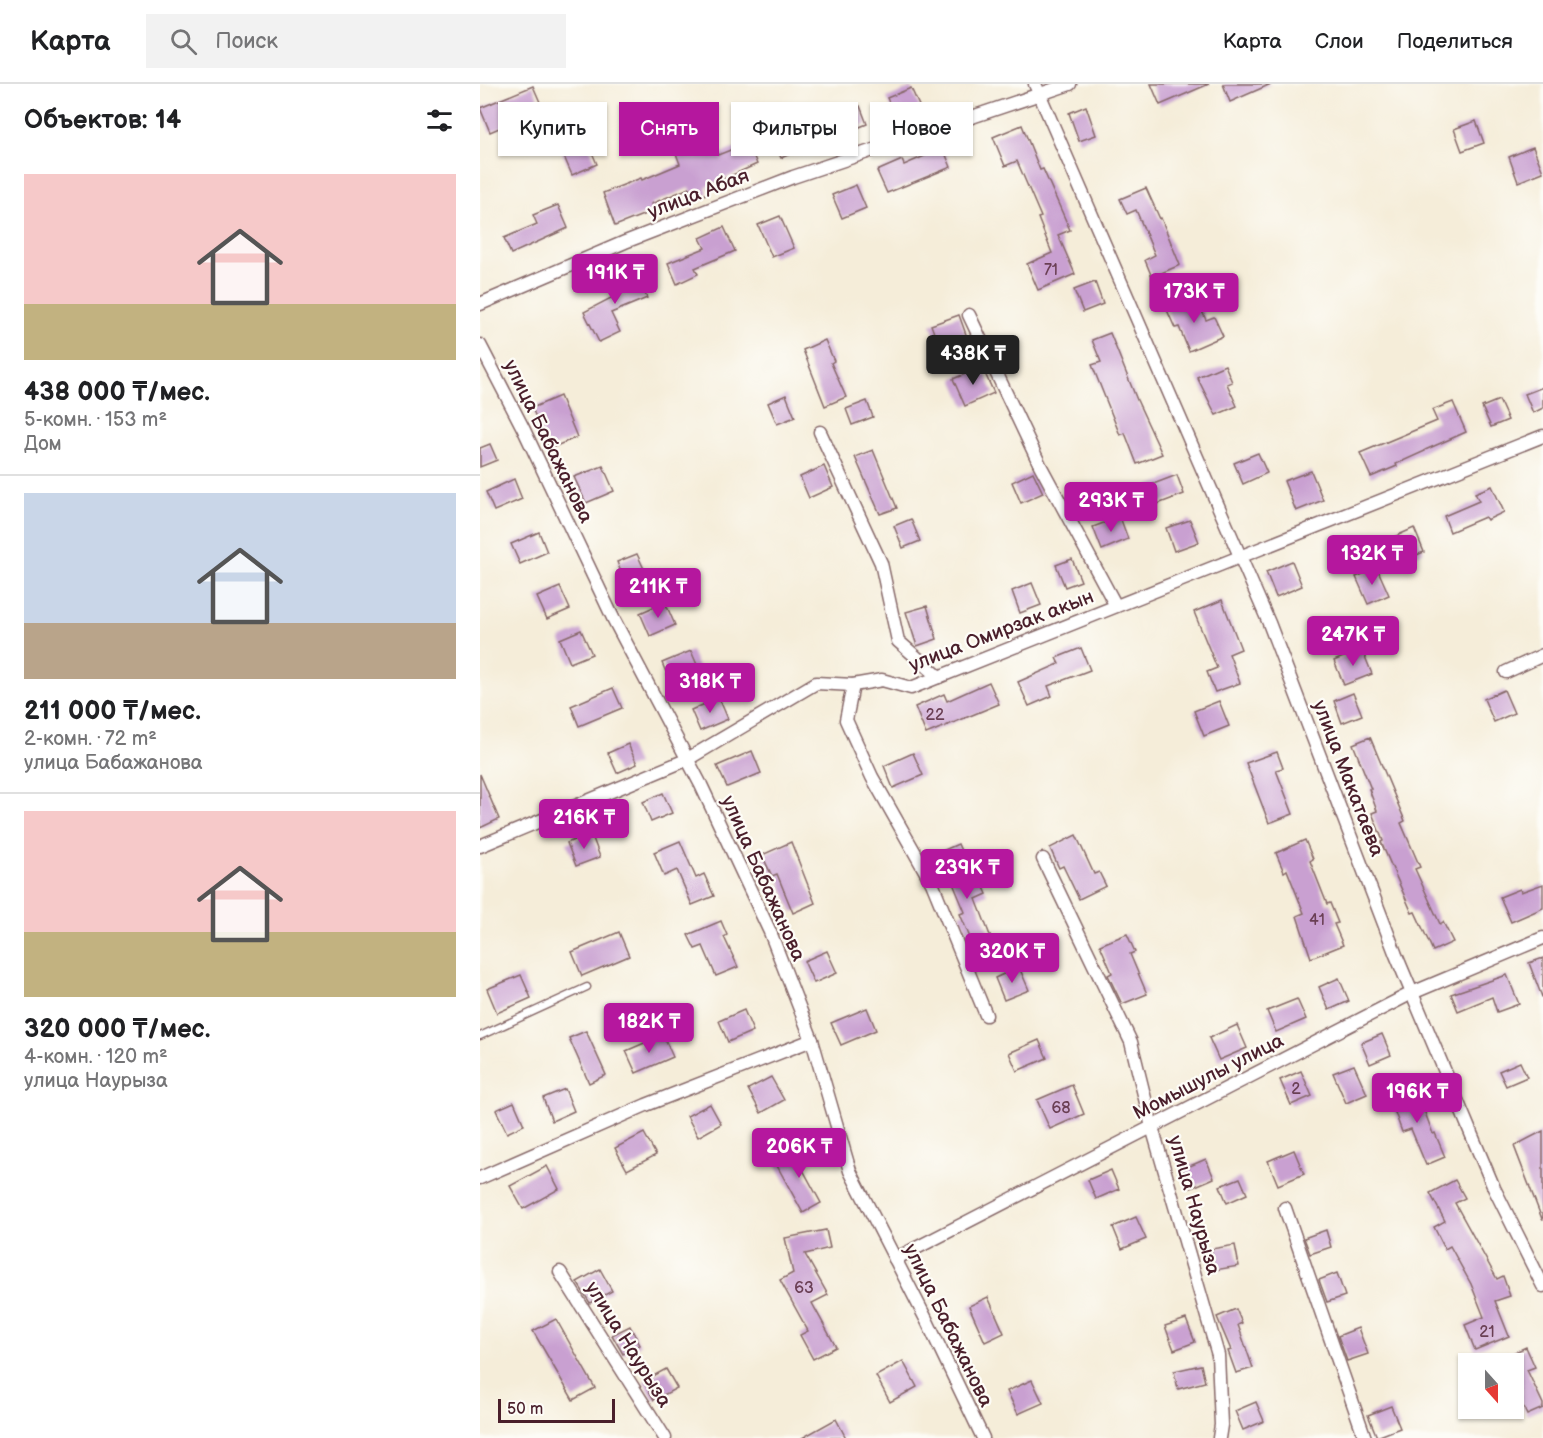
<!DOCTYPE html>
<html lang="ru">
<meta charset="utf-8">
<style>
body{margin:0;font-family:"Balsamiq Sans",sans-serif;background:#f2f2f2;color:#202124;height:100vh;display:flex;flex-direction:column;font-size:22px;white-space:nowrap}
*{box-sizing:border-box;margin:0}
p{font-size:20px;color:#757577}
.icon{flex:none;width:33px;height:33px;fill:none;stroke:currentColor;stroke-width:2;stroke-linecap:round;stroke-linejoin:round}
.map{position:relative;flex:1;overflow:hidden}
.side{display:flex;flex-direction:column;background:#fff;width:480px}
.side>*{flex:none}
.top-card{position:absolute;left:18px;top:18px;width:570px;height:54px;display:flex;gap:12px}
.needle{width:39px;rotate:159deg}
.controls{position:absolute;left:978px;top:1269px;display:grid;gap:12px}
.controls a{display:grid;place-items:center;width:66px;height:66px;border-radius:0px;background:#fff;box-shadow:0 2px 4px #0004;font-size:30px}
.scale{position:absolute;left:18px;bottom:15px;width:117px;box-sizing:border-box;padding-left:6px;border:3px solid #4a1f2b;border-top:0;font-size:16px;line-height:21px;white-space:nowrap;color:#4a1f2b;-webkit-text-stroke:4px #fdfcf7;paint-order:stroke}
.price{position:absolute;translate:-50% -51px;padding:0 14px;border-radius:6px;background:#b5179e;color:#fff;font-size:20px;line-height:39px;filter:drop-shadow(0 2px 3px #0008)}
.price::after{content:'';position:absolute;left:50%;top:36px;width:18px;height:14px;margin-left:-9px;background:inherit;clip-path:polygon(0 0,100% 0,50% 100%)}
.price.current{background:#222;color:#fff}
ul{padding:0;list-style:none}
li{display:grid;align-content:center;gap:12px;height:318px;padding:0 24px}
li+li{border-top:2px solid #e0e0e0}
li span{display:grid;place-items:center;height:186px;border-radius:0px;color:#555}
li>.icon{margin-inline-start:auto}
span .icon{width:108px;height:108px;fill:#fffc;stroke-width:1}
li b{font-size:26px}
h2{display:flex;justify-content:space-between;align-items:center;height:72px;padding:0 24px;font-size:26px}
.chip{padding:0 21px;border-radius:0px;background:#fff;box-shadow:0 2px 4px #0004;font-size:21px;line-height:54px}
.chip.current{background:#b5179e;color:#fff}
header{display:flex;align-items:center;gap:36px;box-sizing:border-box;height:84px;padding:0 30px;background:#fff;border-bottom:2px solid #e0e0e0}
header strong{font-size:28px}
nav{display:flex;gap:33px;margin-inline-start:auto;font-size:21px}
.search{width:420px;height:54px;background:#f2f2f2;display:flex;align-items:center;gap:15px;box-sizing:border-box;padding:0 21px;border-radius:0px;color:#757577;font-size:22px}
main{display:flex;flex:1;min-height:0}
.map>svg:first-child{display:block}
.building{fill:#c9a0d1}
.lines{fill:none;stroke-linecap:round;stroke-linejoin:round}
.lane-casing{stroke:#866768;stroke-width:9}
.street-casing{stroke:#866768;stroke-width:15}
.lane{stroke:#fff;stroke-width:6}
.street{stroke:#fff;stroke-width:12}
.labels{text-anchor:middle;stroke-width:4.5;stroke-linejoin:round;paint-order:stroke}
.number-label{font-size:16px;fill:#6a3f54}
.street-label{font-size:20px;fill:#4a1f2b;stroke:#fdfcf7}
</style>
<header>
<strong>Карта</strong>
<div class="search"><svg class="icon" aria-label="search" viewBox="0 0 24 24"><circle cx="10" cy="10" r="6"/><path d="M15 15l6 6"/></svg>Поиск</div>
<nav><a>Карта</a><a>Слои</a><a>Поделиться</a></nav>
</header>
<main>
<section class="side">
<h2>Объектов: 14<svg class="icon" aria-label="filters" viewBox="0 0 24 24"><path d="M4 7h16M4 17h16"/><circle cx="9" cy="7" r="2"/><circle cx="15" cy="17" r="2"/></svg></h2>
<ul>
<li><span style="background:linear-gradient(#f6c9c9 70%,#c2b280 0)"><svg class="icon" aria-label="home" viewBox="0 0 24 24"><path d="M3 11l9-7 9 7M6 9v11h12V9"/></svg></span><div><b>438 000 ₸/мес.</b><p>5-комн. · 153 m²</p><p>Дом</p></div></li>
<li><span style="background:linear-gradient(#c9d6e8 70%,#b9a48a 0)"><svg class="icon" aria-label="home" viewBox="0 0 24 24"><path d="M3 11l9-7 9 7M6 9v11h12V9"/></svg></span><div><b>211 000 ₸/мес.</b><p>2-комн. · 72 m²</p><p>улица Бабажанова</p></div></li>
<li><span style="background:linear-gradient(#f6c9c9 65%,#c2b280 0)"><svg class="icon" aria-label="home" viewBox="0 0 24 24"><path d="M3 11l9-7 9 7M6 9v11h12V9"/></svg></span><div><b>320 000 ₸/мес.</b><p>4-комн. · 120 m²</p><p>улица Наурыза</p></div></li>
</ul>
</section>
<div class="map">
<svg width="1063" height="1354" viewBox="0 0 1063 1354">
<rect width="100%" height="100%" fill="#fdfcf7"/>
<filter id="ink" filterUnits="userSpaceOnUse"><feTurbulence type="fractalNoise" baseFrequency=".0167" numOctaves="2"/><feDisplacementMap in="SourceGraphic" scale="12" xChannelSelector="R" yChannelSelector="G"/><feConvolveMatrix kernelMatrix="1 2 1 2 8 2 1 2 1" color-interpolation-filters="sRGB"/></filter>
<filter id="wash" filterUnits="userSpaceOnUse"><feTurbulence type="fractalNoise" baseFrequency=".008" numOctaves="4" result="noise"/><feDisplacementMap in="SourceGraphic" scale="24" xChannelSelector="R" yChannelSelector="G"/><feGaussianBlur stdDeviation="1.35" result="paint"/><feColorMatrix in="noise" values="0 0 0 0 0 0 0 0 0 0 0 0 0 0 0 0 0 1.4 0 .05"/><feComposite in="paint" operator="in"/></filter>
<g filter="url(#wash)">
<rect width="100%" height="100%" fill="#f5edd9"/>
<g id="blocks">
<!-- building -->
<g class="building">
<path d="M 671,0 L 729,0 L 680,21 Z"/>
<path d="M 743,0 L 791,0 L 750,18 Z"/>
<path d="M 53,2 L 63,25 L 10,48 L 0,24 Z"/>
<path d="M 431,4 L 440,24 L 416,35 L 407,14 Z"/>
<path d="M 380,22 L 387,40 L 365,49 L 358,31 Z"/>
<path d="M 606,22 L 616,51 L 599,57 L 589,29 Z"/>
<path d="M 221,26 L 238,71 L 268,59 L 277,80 L 226,103 L 228,109 L 214,115 L 209,104 L 171,120 L 173,127 L 135,142 L 123,109 L 161,94 L 162,96 L 200,80 L 185,40 Z"/>
<path d="M 996,37 L 1004,59 L 982,67 L 974,45 Z"/>
<path d="M 314,41 L 324,64 L 301,74 L 291,51 Z"/>
<path d="M 542,41 L 560,86 L 563,85 L 590,146 L 578,151 L 595,190 L 558,206 L 547,180 L 572,169 L 558,134 L 561,133 L 537,77 L 525,82 L 513,53 Z"/>
<path d="M 107,57 L 117,80 L 92,91 L 82,68 Z"/>
<path d="M 1053,63 L 1063,88 L 1038,98 L 1029,73 Z"/>
<path d="M 463,64 L 471,83 L 407,109 L 397,87 L 422,76 L 424,81 Z"/>
<path d="M 376,101 L 386,124 L 362,134 L 352,111 Z"/>
<path d="M 666,104 L 680,135 L 681,134 L 700,181 L 672,193 L 665,176 L 675,171 L 656,126 L 647,130 L 640,115 Z"/>
<path d="M 78,121 L 88,144 L 31,170 L 24,154 L 57,140 L 53,131 Z"/>
<path d="M 300,132 L 314,164 L 292,173 L 278,141 Z"/>
<path d="M 244,143 L 255,167 L 215,184 L 218,190 L 197,200 L 188,179 L 225,164 L 220,154 Z"/>
<path d="M 154,186 L 167,214 L 131,229 L 140,248 L 119,258 L 104,228 L 135,212 L 129,197 Z"/>
<path d="M 615,198 L 623,220 L 603,228 L 594,206 Z"/>
<path d="M 716,213 L 726,236 L 734,233 L 743,252 L 709,267 L 699,243 L 695,244 L 687,226 Z"/>
<path d="M 479,231 L 488,256 L 461,267 L 451,241 Z"/>
<path d="M 630,249 L 657,316 L 682,370 L 657,380 L 645,349 L 640,351 L 612,281 L 621,278 L 612,256 Z"/>
<path d="M 345,256 L 354,277 L 351,279 L 366,313 L 345,322 L 323,266 Z"/>
<path d="M 745,281 L 752,298 L 747,300 L 757,322 L 736,331 L 717,293 Z"/>
<path d="M 502,283 L 514,309 L 485,322 L 473,295 Z"/>
<path d="M 1063,303 L 1063,324 L 1053,329 L 1045,310 Z"/>
<path d="M 306,311 L 315,333 L 297,340 L 288,319 Z"/>
<path d="M 80,312 L 97,353 L 69,365 L 52,324 Z"/>
<path d="M 1019,316 L 1028,336 L 1011,343 L 1002,323 Z"/>
<path d="M 387,317 L 393,333 L 372,341 L 366,325 Z"/>
<path d="M 973,318 L 986,348 L 945,366 L 945,367 L 916,380 L 917,382 L 891,393 L 880,369 L 957,337 L 952,326 Z"/>
<path d="M 10,360 L 17,376 L 0,383 L 0,364 Z"/>
<path d="M 393,366 L 417,424 L 400,430 L 375,373 Z"/>
<path d="M 778,369 L 787,389 L 763,400 L 754,379 Z"/>
<path d="M 123,382 L 134,407 L 106,419 L 94,393 Z"/>
<path d="M 344,382 L 353,403 L 329,414 L 320,393 Z"/>
<path d="M 831,387 L 843,416 L 816,427 L 804,397 Z"/>
<path d="M 553,388 L 563,409 L 541,419 L 532,398 Z"/>
<path d="M 697,391 L 704,410 L 675,421 L 668,402 Z"/>
<path d="M 34,395 L 42,415 L 14,427 L 6,408 Z"/>
<path d="M 1012,402 L 1024,428 L 1007,436 L 1005,433 L 970,448 L 964,432 L 999,417 L 995,409 Z"/>
<path d="M 640,433 L 648,455 L 622,466 L 613,443 Z"/>
<path d="M 431,435 L 440,457 L 423,464 L 414,442 Z"/>
<path d="M 710,436 L 719,458 L 694,467 L 686,444 Z"/>
<path d="M 934,444 L 944,468 L 924,476 L 914,453 Z"/>
<path d="M 59,448 L 67,468 L 40,480 L 31,460 Z"/>
<path d="M 157,470 L 166,489 L 145,498 L 137,478 Z"/>
<path d="M 592,475 L 601,497 L 585,503 L 576,481 Z"/>
<path d="M 812,477 L 822,502 L 796,513 L 786,488 Z"/>
<path d="M 897,484 L 909,511 L 888,520 L 876,493 Z"/>
<path d="M 552,499 L 561,521 L 540,529 L 532,507 Z"/>
<path d="M 80,503 L 90,525 L 67,535 L 57,513 Z"/>
<path d="M 742,516 L 761,565 L 749,570 L 760,599 L 735,608 L 727,588 L 737,584 L 714,528 Z"/>
<path d="M 185,518 L 195,541 L 170,552 L 160,529 Z"/>
<path d="M 447,522 L 457,555 L 437,562 L 426,528 Z"/>
<path d="M 101,546 L 112,570 L 90,579 L 80,555 Z"/>
<path d="M 601,564 L 610,586 L 568,602 L 572,612 L 549,622 L 538,598 L 579,580 L 576,574 Z"/>
<path d="M 882,565 L 892,590 L 864,601 L 854,577 Z"/>
<path d="M 211,567 L 222,592 L 193,604 L 182,579 Z"/>
<path d="M 509,598 L 519,620 L 446,650 L 435,623 L 464,610 L 467,617 Z"/>
<path d="M 133,604 L 142,624 L 99,642 L 91,622 Z"/>
<path d="M 1024,606 L 1034,629 L 1014,638 L 1004,615 Z"/>
<path d="M 873,609 L 882,631 L 862,639 L 854,617 Z"/>
<path d="M 239,614 L 248,635 L 220,647 L 211,626 Z"/>
<path d="M 739,617 L 749,642 L 724,652 L 714,627 Z"/>
<path d="M 890,653 L 925,737 L 921,739 L 940,783 L 935,785 L 960,840 L 963,838 L 973,858 L 953,867 L 935,828 L 932,829 L 901,758 L 903,757 L 892,729 L 897,727 L 889,705 L 891,705 L 873,660 Z"/>
<path d="M 148,660 L 157,680 L 137,689 L 128,669 Z"/>
<path d="M 272,667 L 281,689 L 247,703 L 237,682 Z"/>
<path d="M 797,668 L 803,684 L 796,686 L 813,730 L 789,739 L 766,679 Z"/>
<path d="M 433,669 L 443,691 L 413,704 L 404,682 Z"/>
<path d="M 0,690 L 19,735 L 0,744 Z"/>
<path d="M 183,709 L 192,729 L 171,738 L 163,718 Z"/>
<path d="M 111,749 L 120,773 L 96,782 L 87,759 Z"/>
<path d="M 596,751 L 614,790 L 619,788 L 626,802 L 599,815 L 583,782 L 579,784 L 570,764 Z"/>
<path d="M 825,756 L 833,775 L 830,777 L 847,820 L 850,819 L 858,839 L 854,840 L 863,861 L 831,874 L 817,832 L 824,829 L 807,786 L 804,788 L 796,769 Z"/>
<path d="M 200,757 L 216,794 L 224,790 L 234,812 L 212,821 L 197,786 L 184,792 L 174,768 Z"/>
<path d="M 311,758 L 335,819 L 313,829 L 297,790 L 292,792 L 282,771 Z"/>
<path d="M 478,760 L 493,794 L 499,792 L 507,810 L 496,815 L 516,867 L 493,877 L 485,858 L 491,856 L 480,830 L 485,828 L 467,785 L 458,789 L 451,772 Z"/>
<path d="M 1063,800 L 1063,824 L 1031,838 L 1020,813 L 1040,805 L 1041,808 Z"/>
<path d="M 241,837 L 247,851 L 244,853 L 258,883 L 236,892 L 223,862 L 215,865 L 208,851 Z"/>
<path d="M 139,848 L 149,872 L 102,892 L 92,868 Z"/>
<path d="M 647,850 L 655,868 L 650,870 L 667,910 L 642,920 L 628,891 L 632,889 L 620,861 Z"/>
<path d="M 347,867 L 357,889 L 334,899 L 324,877 Z"/>
<path d="M 1063,874 L 1063,913 L 1062,913 L 1049,879 Z"/>
<path d="M 539,883 L 549,906 L 524,916 L 515,894 Z"/>
<path d="M 41,891 L 51,914 L 17,929 L 7,905 Z"/>
<path d="M 1027,891 L 1039,920 L 1017,928 L 1012,913 L 978,927 L 971,910 Z"/>
<path d="M 859,894 L 869,917 L 849,926 L 839,903 Z"/>
<path d="M 817,915 L 826,935 L 796,948 L 787,927 Z"/>
<path d="M 387,924 L 396,946 L 361,961 L 351,939 Z"/>
<path d="M 264,926 L 273,947 L 248,958 L 239,937 Z"/>
<path d="M 757,941 L 767,964 L 739,976 L 729,954 Z"/>
<path d="M 106,947 L 126,991 L 109,999 L 89,954 Z"/>
<path d="M 902,950 L 911,971 L 890,980 L 881,959 Z"/>
<path d="M 183,951 L 193,973 L 156,989 L 146,967 Z"/>
<path d="M 559,956 L 567,974 L 537,987 L 529,969 Z"/>
<path d="M 1040,978 L 1047,993 L 1026,1002 L 1019,987 Z"/>
<path d="M 874,981 L 887,1010 L 866,1019 L 853,989 Z"/>
<path d="M 821,987 L 832,1012 L 811,1021 L 800,996 Z"/>
<path d="M 291,993 L 304,1016 L 281,1029 L 268,1005 Z"/>
<path d="M 592,1001 L 604,1030 L 570,1045 L 557,1016 Z"/>
<path d="M 935,1002 L 953,1050 L 955,1049 L 965,1073 L 946,1081 L 931,1045 L 922,1048 L 909,1012 Z"/>
<path d="M 85,1005 L 94,1027 L 72,1037 L 63,1014 Z"/>
<path d="M 34,1018 L 44,1041 L 27,1049 L 16,1026 Z"/>
<path d="M 230,1020 L 241,1040 L 218,1053 L 207,1032 Z"/>
<path d="M 1063,1047 L 1063,1135 L 1062,1135 L 1034,1062 Z"/>
<path d="M 164,1049 L 176,1071 L 147,1086 L 135,1064 Z"/>
<path d="M 324,1063 L 332,1076 L 321,1082 L 341,1119 L 323,1129 L 295,1078 Z"/>
<path d="M 814,1066 L 824,1090 L 798,1101 L 788,1077 Z"/>
<path d="M 726,1075 L 734,1094 L 711,1104 L 703,1085 Z"/>
<path d="M 67,1082 L 79,1105 L 43,1125 L 30,1102 Z"/>
<path d="M 631,1086 L 639,1105 L 616,1115 L 608,1096 Z"/>
<path d="M 760,1094 L 767,1110 L 747,1119 L 740,1102 Z"/>
<path d="M 975,1096 L 985,1114 L 975,1119 L 1017,1195 L 1023,1192 L 1030,1212 L 1015,1217 L 1029,1252 L 995,1266 L 985,1241 L 1004,1233 L 991,1200 L 970,1162 L 965,1165 L 954,1143 L 965,1137 L 950,1109 Z"/>
<path d="M 656,1133 L 666,1155 L 642,1165 L 633,1143 Z"/>
<path d="M 346,1146 L 350,1164 L 325,1170 L 348,1211 L 332,1219 L 356,1263 L 333,1275 L 320,1251 L 328,1247 L 300,1196 L 313,1189 L 305,1154 Z"/>
<path d="M 846,1146 L 851,1163 L 830,1170 L 824,1154 Z"/>
<path d="M 755,1161 L 759,1182 L 735,1186 L 731,1165 Z"/>
<path d="M 120,1185 L 132,1207 L 110,1219 L 97,1198 Z"/>
<path d="M 857,1189 L 865,1212 L 847,1218 L 839,1196 Z"/>
<path d="M 508,1213 L 524,1249 L 505,1258 L 489,1222 Z"/>
<path d="M 756,1225 L 762,1239 L 758,1241 L 773,1284 L 756,1289 L 748,1267 L 751,1266 L 737,1233 Z"/>
<path d="M 76,1235 L 115,1304 L 93,1316 L 53,1247 Z"/>
<path d="M 706,1235 L 715,1258 L 694,1266 L 685,1242 Z"/>
<path d="M 150,1242 L 160,1261 L 143,1270 L 132,1251 Z"/>
<path d="M 878,1244 L 888,1270 L 867,1277 L 858,1252 Z"/>
<path d="M 1046,1263 L 1055,1283 L 1047,1286 L 1063,1320 L 1063,1324 L 1047,1331 L 1037,1310 L 1042,1308 L 1034,1289 L 1034,1280 L 1030,1280 L 1026,1272 Z"/>
<path d="M 423,1277 L 437,1303 L 410,1318 L 396,1292 Z"/>
<path d="M 721,1281 L 725,1298 L 698,1305 L 694,1287 Z"/>
<path d="M 186,1285 L 197,1304 L 174,1316 L 164,1297 Z"/>
<path d="M 552,1296 L 563,1319 L 538,1330 L 527,1307 Z"/>
<path d="M 776,1318 L 784,1337 L 763,1346 L 755,1327 Z"/>
<path d="M 911,1322 L 920,1344 L 897,1353 L 888,1331 Z"/>
<path d="M 356,1335 L 366,1354 L 322,1354 Z"/>
</g>
</g>
</g>
<g filter="url(#ink)">
<use href="#blocks" fill-opacity="0" stroke="#866768" stroke-width="1.5"/>
<g class="lines">
<defs>
<path id="lane" d="M 0,952 L 107,903"/>
<g id="street">
<path d="M 555,0 L 789,539 L 916,871 L 1014,1104 L 1063,1202"/>
<path d="M 0,220 L 145,158 L 313,93 L 590,0"/>
<path d="M 489,231 L 560,381 L 636,522"/>
<path d="M 0,261 L 43,344 L 134,536 L 221,701 L 290,848 L 332,956 L 370,1087 L 447,1237 L 503,1354"/>
<path d="M 340,348 L 401,479 L 418,557 L 459,593"/>
<path d="M 1026,588 L 1063,571"/>
<path d="M 373,601 L 366,636 L 392,693 L 452,799 L 506,931"/>
<path d="M 0,762 L 206,676 L 336,599 L 373,601 L 402,596 L 431,604 L 1063,352"/>
<path d="M 563,775 L 651,958 L 672,1043 L 738,1271 L 741,1341 L 739,1354"/>
<path d="M 0,1094 L 166,1021 L 332,956"/>
<path d="M 805,1124 L 885,1354"/>
<path d="M 415,1175 L 932,909 L 1063,854"/>
<path d="M 80,1188 L 185,1354"/>
</g>
</defs>
<!-- lane casing -->
<use href="#lane" class="lane-casing"/>
<!-- street casing -->
<use href="#street" class="street-casing"/>
<!-- lane -->
<use href="#lane" class="lane"/>
<!-- street -->
<use href="#street" class="street"/>
</g>
</g>
<g class="labels">
<!-- number labels -->
<g class="number-label">
<text x="571" y="191">71</text>
<text x="455" y="636">22</text>
<text x="837" y="841">41</text>
<text x="816" y="1010">2</text>
<text x="581" y="1029">68</text>
<text x="324" y="1209">63</text>
<text x="1007" y="1253">21</text>
</g>
<!-- street labels -->
<g class="street-label">
<text transform="translate(218 109) rotate(-21)" y="7">улица Абая</text>
<text transform="translate(69 357) rotate(64)" y="7">улица Бабажанова</text>
<text transform="translate(521 546) rotate(-21)" y="7">улица Омирзак акын</text>
<text transform="translate(869 694) rotate(69)" y="7">улица Макатаева</text>
<text transform="translate(284 794) rotate(66)" y="7">улица Бабажанова</text>
<text transform="translate(728 992) rotate(-27)" y="7">Момышулы улица</text>
<text transform="translate(715 1121) rotate(74)" y="7">улица Наурыза</text>
<text transform="translate(469 1241) rotate(64)" y="7">улица Бабажанова</text>
<text transform="translate(149 1260) rotate(58)" y="7">улица Наурыза</text>
</g>
</g>
</svg>
<div class="controls">
<a><svg class="needle" viewBox="-14 -14 28 28"><path d="M0-13l5 13h-10z" fill="#e53935"/><path d="M0 13l5-13h-10z" fill="#757577"/></svg></a>
</div>
<div class="scale">50 m</div>
<b class="price" style="left:135px;top:221px">191K ₸</b>
<b class="price" style="left:714px;top:240px">173K ₸</b>
<b class="price current" style="left:493px;top:302px">438K ₸</b>
<b class="price" style="left:631px;top:449px">293K ₸</b>
<b class="price" style="left:892px;top:502px">132K ₸</b>
<b class="price" style="left:178px;top:535px">211K ₸</b>
<b class="price" style="left:873px;top:583px">247K ₸</b>
<b class="price" style="left:230px;top:630px">318K ₸</b>
<b class="price" style="left:104px;top:766px">216K ₸</b>
<b class="price" style="left:487px;top:816px">239K ₸</b>
<b class="price" style="left:532px;top:900px">320K ₸</b>
<b class="price" style="left:169px;top:970px">182K ₸</b>
<b class="price" style="left:937px;top:1040px">196K ₸</b>
<b class="price" style="left:319px;top:1095px">206K ₸</b>
<div class="top-card">
<a class="chip">Купить</a>
<a class="chip current">Снять</a>
<a class="chip">Фильтры</a>
<a class="chip">Новое</a>
</div>
</div>
</main>
